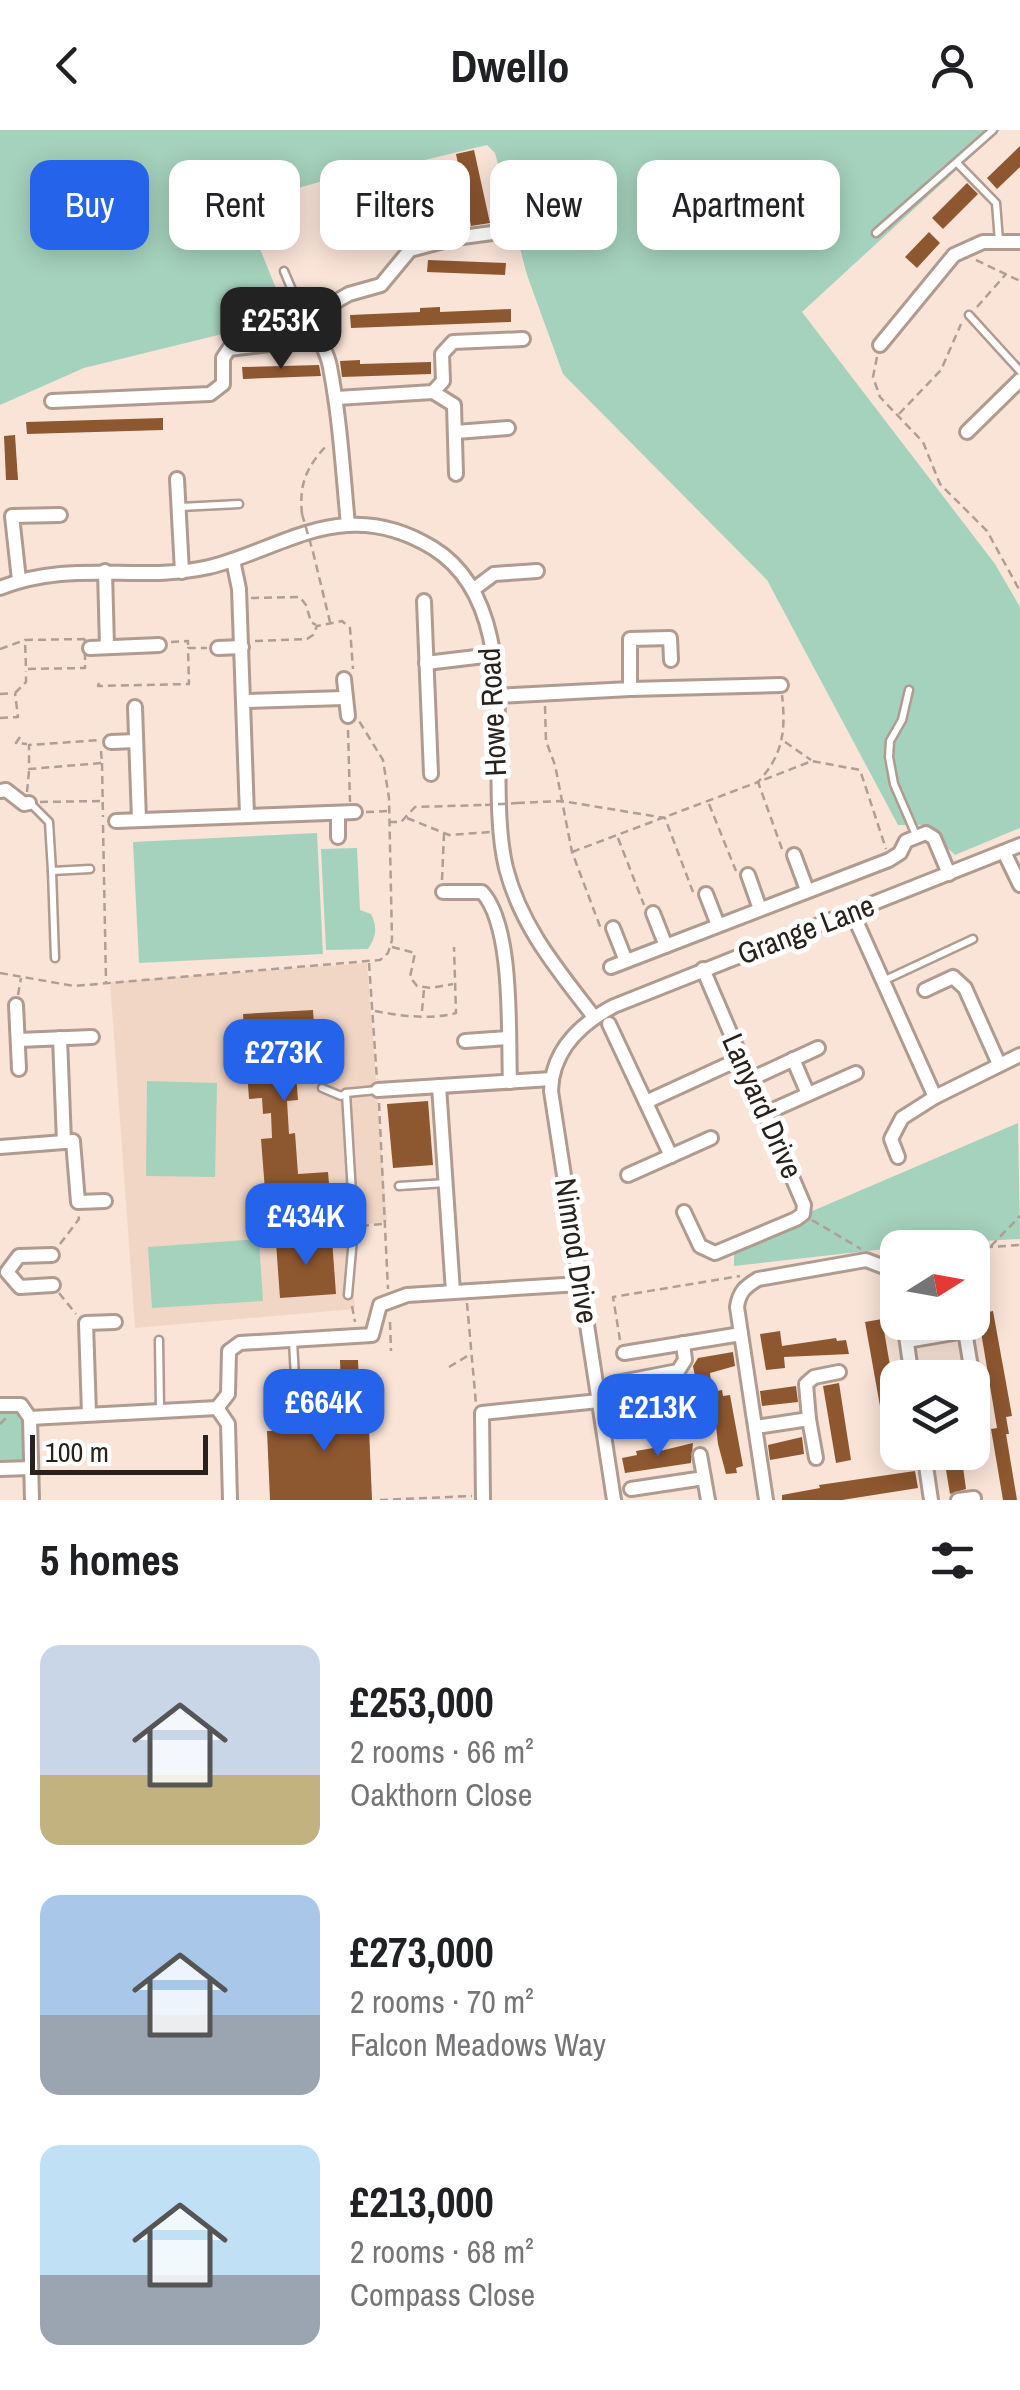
<!DOCTYPE html>
<meta charset="utf-8">
<style>
body{margin:0;font-family:"Archivo Narrow",sans-serif;background:#f6f6f6;color:#202124;height:100vh;display:flex;flex-direction:column;font-size:38px;white-space:nowrap}
*{box-sizing:border-box;margin:0}
p{font-size:32px;color:#757577}
.icon{flex:none;width:55px;height:55px;fill:none;stroke:currentColor;stroke-width:2;stroke-linecap:round;stroke-linejoin:round}
.map{position:relative;height:1370px;overflow:hidden}
.side{display:flex;flex-direction:column;background:#fff;flex:1}
.side>*{flex:none}
.guide{position:absolute;left:30px;top:30px;width:960px;height:90px;display:flex;gap:20px}
.needle{width:65px;rotate:79deg}
.controls{position:absolute;left:880px;top:1100px;display:grid;gap:20px}
.controls a{display:grid;place-items:center;width:110px;height:110px;border-radius:20px;background:#fff;box-shadow:0 5px 25px #0003;font-size:50px}
.scale{position:absolute;left:30px;bottom:25px;width:178px;box-sizing:border-box;padding-left:10px;border:5px solid #29211c;border-top:0;font-size:28px;line-height:35px;white-space:nowrap;color:#29211c;-webkit-text-stroke:8px #fff;paint-order:stroke}
.price{position:absolute;translate:-50% -85px;padding:0 22px;border-radius:20px;background:#2563eb;color:#fff;font-size:32px;line-height:65px;filter:drop-shadow(0 2px 5px #0008)}
.price::after{content:'';position:absolute;left:50%;top:60px;width:30px;height:22px;margin-left:-15px;background:inherit;clip-path:polygon(0 0,100% 0,50% 100%)}
.price.current{background:#222;color:#fff}
ul{padding:0;list-style:none}
li{display:flex;align-items:center;gap:30px;height:250px;padding:0 40px}
li span{display:grid;place-items:center;flex:none;width:280px;height:200px;border-radius:20px;color:#555}
li>.icon{margin-inline-start:auto}
span .icon{width:120px;height:120px;fill:#fffc;stroke-width:1}
li b{font-size:42px}
h2{display:flex;justify-content:space-between;align-items:center;height:120px;padding:0 40px;font-size:42px}
.chip{padding:0 35px;border-radius:20px;background:#fff;box-shadow:0 5px 25px #0003;font-size:35px;line-height:90px}
.chip.current{background:#2563eb;color:#fff}
header{display:flex;justify-content:space-between;align-items:center;height:130px;padding:0 40px;background:#fff;font-size:45px;font-weight:700}
.map>svg:first-child{display:block}
.built{fill:#f2d6c5}
.green{fill:#a5d2bc}
.building{fill:#8d5730}
.lines{fill:none;stroke-linecap:round;stroke-linejoin:round}
.lane-casing{stroke:#af9b8f;stroke-width:11}
.street-casing{stroke:#af9b8f;stroke-width:18}
.path{stroke:#af9e95;stroke-width:2.5;stroke-dasharray:8 5;stroke-linecap:butt}
.lane{stroke:#fff;stroke-width:6}
.street{stroke:#fff;stroke-width:12}
.path-bridge{stroke:#af9e95;stroke-width:2.5;stroke-dasharray:8 5;stroke-linecap:butt}
.labels{text-anchor:middle;stroke-width:10;stroke-linejoin:round;paint-order:stroke}
.street-label{font-size:30px;fill:#29211c;stroke:#fff}
</style>
<header><svg class="icon" aria-label="back" viewBox="0 0 24 24"><path d="M15 5l-7 7 7 7"/></svg>Dwello<svg class="icon" aria-label="person" viewBox="0 0 24 24"><circle cx="12" cy="8" r="4"/><path d="M4 21q1-7 8-7t8 7"/></svg></header>
<div class="map">
<svg width="1020" height="1370" viewBox="0 0 1020 1370">
<rect width="100%" height="100%" fill="#fae4d8"/>
<!-- built -->
<path class="built" d="M 367,833 L 387,1092 L 349,1096 L 355,1179 L 135,1198 L 110,852 Z"/>
<!-- green -->
<g class="green">
<path d="M 0,0 L 1000,0 L 802,182 L 995,434 L 1020,477 L 1020,698 L 955,725 L 923,695 L 898,695 L 767,450 L 563,244 L 527,145 L 495,23 L 487,15 L 383,40 L 344,45 L 242,74 L 277,161 L 292,187 L 84,238 L 0,275 Z"/>
<path d="M 317,703 L 323,824 L 139,833 L 133,712 Z"/>
<path d="M 357,718 L 360,780 L 371,784 C 378,798 376,807 368,819 L 326,820 L 321,719 Z"/>
<path d="M 147,951 L 217,953 L 215,1047 L 146,1046 Z"/>
<path d="M 1018,993 L 1020,1109 L 930,1114 L 734,1136 L 734,1123 L 810,1082 Z"/>
<path d="M 259,1109 L 263,1171 L 152,1178 L 148,1117 Z"/>
<path d="M 0,1279 L 16,1279 L 25,1286 L 25,1330 L 0,1332 Z"/>
</g>
<!-- building -->
<g class="building">
<path d="M 1020,16 L 1020,37 L 997,59 L 987,48 Z"/>
<path d="M 474,20 L 490,93 L 471,96 L 456,24 Z"/>
<path d="M 418,33 L 434,103 L 416,107 L 401,37 Z"/>
<path d="M 967,53 L 978,64 L 943,99 L 932,88 Z"/>
<path d="M 929,102 L 940,113 L 917,138 L 905,127 Z"/>
<path d="M 428,130 L 506,133 L 505,145 L 427,142 Z"/>
<path d="M 440,177 L 440,182 L 511,179 L 511,192 L 351,198 L 350,185 L 420,182 L 420,178 Z"/>
<path d="M 360,230 L 360,234 L 431,232 L 431,244 L 342,247 L 340,231 Z"/>
<path d="M 319,235 L 321,246 L 243,249 L 242,237 Z"/>
<path d="M 163,288 L 163,300 L 27,304 L 26,292 Z"/>
<path d="M 15,305 L 18,350 L 6,350 L 4,306 Z"/>
<path d="M 313,880 L 316,925 L 326,924 L 327,942 L 296,944 L 298,970 L 287,971 L 289,1004 L 295,1003 L 298,1044 L 328,1042 L 331,1077 L 302,1079 L 302,1084 L 267,1086 L 261,1009 L 272,1008 L 271,983 L 263,984 L 262,968 L 249,969 L 243,884 Z"/>
<path d="M 428,971 L 433,1035 L 393,1038 L 387,974 Z"/>
<path d="M 332,1109 L 336,1164 L 280,1168 L 276,1113 Z"/>
<path d="M 993,1181 L 1012,1286 L 1006,1287 L 1009,1304 L 1006,1304 L 1017,1370 L 1003,1370 L 991,1299 L 997,1298 L 978,1184 Z"/>
<path d="M 882,1189 L 898,1282 L 898,1319 L 888,1321 L 865,1192 Z"/>
<path d="M 780,1201 L 782,1216 L 836,1208 L 837,1211 L 846,1210 L 849,1224 L 784,1227 L 785,1238 L 766,1240 L 760,1204 Z"/>
<path d="M 733,1222 L 735,1236 L 710,1243 L 712,1260 L 687,1264 L 686,1254 L 696,1252 L 693,1236 L 698,1228 Z"/>
<path d="M 340,1230 L 358,1230 L 361,1298 L 369,1298 L 372,1370 L 270,1370 L 267,1301 L 342,1299 Z"/>
<path d="M 839,1253 L 851,1330 L 836,1333 L 823,1256 Z"/>
<path d="M 796,1256 L 798,1272 L 762,1276 L 760,1261 Z"/>
<path d="M 722,1260 L 723,1266 L 730,1265 L 743,1336 L 736,1338 L 737,1343 L 726,1344 L 718,1314 L 714,1277 L 710,1278 L 708,1263 Z"/>
<path d="M 684,1263 L 687,1283 L 627,1292 L 626,1286 L 623,1286 L 621,1272 Z"/>
<path d="M 802,1307 L 804,1324 L 770,1330 L 768,1315 Z"/>
<path d="M 693,1313 L 691,1333 L 625,1343 L 622,1328 L 637,1325 L 636,1321 L 659,1317 L 660,1321 Z"/>
<path d="M 943,1322 L 961,1322 L 966,1359 L 950,1364 Z"/>
<path d="M 915,1341 L 918,1358 L 842,1370 L 782,1370 L 782,1365 L 820,1358 L 819,1355 Z"/>
</g>
<g class="lines">
<defs>
<g id="lane">
<path d="M 957,33 L 996,73 L 999,111"/>
<path d="M 876,103 L 993,0"/>
<path d="M 284,141 L 292,160 L 311,184"/>
<path d="M 969,185 L 1020,241"/>
<path d="M 180,377 L 239,374"/>
<path d="M 909,560 L 902,590 L 890,611 L 889,627 L 894,654 L 916,705"/>
<path d="M 30,673 L 49,692 L 52,741 L 90,739"/>
<path d="M 52,741 L 55,828"/>
<path d="M 883,851 L 973,809"/>
<path d="M 322,958 L 341,966 L 346,963"/>
<path d="M 399,1056 L 446,1053"/>
<path d="M 348,1165 L 354,1097 L 346,963 L 377,960"/>
<path d="M 159,1210 L 160,1279"/>
<path d="M 296,1271 L 319,1269 L 319,1282 L 297,1284"/>
<path d="M 279,1285 L 297,1284 L 293,1211"/>
</g>
<g id="street">
<path d="M 438,41 L 455,108"/>
<path d="M 880,215 L 954,125 L 983,112 L 1020,112"/>
<path d="M 433,262 L 454,275 L 456,344"/>
<path d="M 337,268 L 433,262 L 443,251 L 442,224 L 453,212 L 523,209"/>
<path d="M 52,271 L 210,264 L 223,254 L 223,228 L 229,219 L 321,208"/>
<path d="M 456,302 L 508,298"/>
<path d="M 967,302 L 1020,250"/>
<path d="M 177,349 L 182,442"/>
<path d="M 348,395 C 343,342 340,289 330,237 C 327,218 313,203 312,185 L 349,164 L 381,155 L 410,120 L 455,108 L 492,103"/>
<path d="M 233,430 L 239,459 L 247,685"/>
<path d="M 105,441 L 107,517"/>
<path d="M 19,450 L 12,386 L 60,385"/>
<path d="M 0,458 C 72,429 138,453 209,437 C 256,426 299,398 347,395 C 377,393 407,402 433,418 C 530,478 483,643 506,738 C 521,797 558,840 594,887"/>
<path d="M 474,459 L 494,444 L 537,441"/>
<path d="M 424,471 L 431,644"/>
<path d="M 90,518 L 159,515"/>
<path d="M 218,518 L 242,517"/>
<path d="M 426,533 L 493,525"/>
<path d="M 344,549 L 348,586"/>
<path d="M 630,559 L 781,555"/>
<path d="M 496,566 L 630,559 L 630,509 L 670,508 L 671,530"/>
<path d="M 245,571 L 344,568"/>
<path d="M 135,577 L 139,690"/>
<path d="M 111,612 L 136,611"/>
<path d="M 0,661 L 6,660 L 24,674 L 29,673"/>
<path d="M 338,683 L 338,707"/>
<path d="M 116,691 L 355,682"/>
<path d="M 1004,722 L 1020,755"/>
<path d="M 794,725 L 807,760"/>
<path d="M 748,745 L 760,779"/>
<path d="M 443,762 L 482,762 C 514,797 508,904 510,952"/>
<path d="M 706,764 L 718,795"/>
<path d="M 852,782 L 935,967 L 1020,925"/>
<path d="M 653,783 L 666,816"/>
<path d="M 613,798 L 626,831"/>
<path d="M 611,837 L 889,730 L 900,723 L 906,711 L 926,703 L 934,708 L 949,744"/>
<path d="M 925,860 L 953,847 L 965,858 L 999,934"/>
<path d="M 16,875 L 19,939"/>
<path d="M 609,894 L 671,1026"/>
<path d="M 60,908 L 64,1012"/>
<path d="M 18,910 L 92,907"/>
<path d="M 465,911 L 508,908"/>
<path d="M 793,929 L 808,964"/>
<path d="M 751,949 L 818,918"/>
<path d="M 439,956 L 453,1162"/>
<path d="M 378,960 L 551,949"/>
<path d="M 646,972 L 742,928"/>
<path d="M 766,983 L 856,943"/>
<path d="M 64,1012 L 73,1011 L 78,1072 L 105,1071"/>
<path d="M 0,1017 L 64,1012"/>
<path d="M 898,1027 L 891,1009 L 902,988 L 935,967"/>
<path d="M 628,1045 L 711,1008"/>
<path d="M 684,1082 L 700,1116 L 715,1123 L 796,1089 L 803,1084 L 804,1075 L 703,839"/>
<path d="M 52,1125 L 19,1126 L 7,1142 L 20,1157 L 53,1155"/>
<path d="M 904,1192 L 912,1248"/>
<path d="M 907,1211 L 965,1201 L 980,1292"/>
<path d="M 624,1223 L 741,1204"/>
<path d="M 616,1253 L 678,1241 L 685,1230 L 683,1213"/>
<path d="M 0,1275 L 21,1275 L 30,1288"/>
<path d="M 217,1278 L 228,1294 L 230,1370"/>
<path d="M 89,1284 L 86,1193 L 115,1192"/>
<path d="M 30,1288 L 217,1278 L 228,1264 L 229,1221 L 240,1213 L 372,1205 L 380,1175 L 407,1165 L 580,1154"/>
<path d="M 30,1288 L 32,1370"/>
<path d="M 809,1289 L 816,1328"/>
<path d="M 756,1297 L 809,1289 L 806,1254 L 814,1247 L 839,1242"/>
<path d="M 924,1322 L 931,1370"/>
<path d="M 700,1325 L 708,1370"/>
<path d="M 0,1339 L 31,1338"/>
<path d="M 631,1359 L 704,1348"/>
<path d="M 483,1370 L 482,1283 L 599,1271"/>
<path d="M 614,1370 L 551,961 C 552,920 580,894 614,876 L 1020,715"/>
<path d="M 766,1370 L 737,1177 C 739,1162 745,1157 758,1149 L 866,1130 L 887,1138 L 898,1160"/>
<path d="M 958,1370 L 974,1368"/>
</g>
</defs>
<!-- lane casing -->
<use href="#lane" class="lane-casing"/>
<!-- street casing -->
<use href="#street" class="street-casing"/>
<!-- path -->
<g class="path">
<path d="M 976,130 L 1020,151"/>
<path d="M 977,177 L 1006,144"/>
<path d="M 877,227 L 873,247 L 880,267 L 923,312 L 940,354 L 987,401 L 1020,461"/>
<path d="M 899,284 L 941,240 L 961,194"/>
<path d="M 302,384 C 299,354 306,338 326,316"/>
<path d="M 313,422 L 330,492"/>
<path d="M 251,468 L 300,467 L 306,475 L 311,492 L 316,495"/>
<path d="M 85,509 L 85,538 L 26,539 L 25,510 Z"/>
<path d="M 255,511 L 307,509 L 313,505 L 317,496 L 342,491 L 350,498 L 353,539"/>
<path d="M 171,512 L 188,511 L 188,517"/>
<path d="M 0,519 L 25,510"/>
<path d="M 99,553 L 98,556 L 189,554 L 188,518 L 207,518"/>
<path d="M 15,563 L 26,552 L 26,541"/>
<path d="M 0,564 L 13,563"/>
<path d="M 545,576 L 546,611 L 555,635 L 572,722 L 601,799"/>
<path d="M 0,588 L 18,587 L 15,563"/>
<path d="M 348,600 L 350,672"/>
<path d="M 20,607 L 16,613 L 27,614"/>
<path d="M 785,612 L 811,630"/>
<path d="M 101,621 L 102,633 L 29,639 L 29,615 L 101,610"/>
<path d="M 102,633 L 103,687"/>
<path d="M 27,662 L 29,641"/>
<path d="M 40,672 L 102,671"/>
<path d="M 517,673 L 562,671 L 665,688 L 693,762"/>
<path d="M 709,674 L 736,741"/>
<path d="M 366,682 L 388,681"/>
<path d="M 407,688 L 449,705 L 491,702"/>
<path d="M 389,692 L 401,692 L 415,677 L 485,675"/>
<path d="M 103,695 L 106,852"/>
<path d="M 618,708 L 644,775"/>
<path d="M 782,719 L 758,652 L 812,631 L 860,640 L 886,719"/>
<path d="M 572,722 L 758,652 C 783,625 786,601 782,565"/>
<path d="M 442,750 L 444,704"/>
<path d="M 392,817 L 415,823 L 410,847 L 417,856 L 431,858 L 453,854"/>
<path d="M 369,833 L 377,950"/>
<path d="M 0,843 L 74,856 L 380,830 L 388,823 L 392,810 L 389,668 L 383,630 L 359,591"/>
<path d="M 18,865 L 21,848"/>
<path d="M 375,881 C 401,886 431,890 456,883 L 454,817"/>
<path d="M 422,881 L 424,859"/>
<path d="M 379,973 L 388,1159"/>
<path d="M 812,1090 L 861,1119"/>
<path d="M 361,1096 L 383,1094"/>
<path d="M 60,1114 L 79,1089 L 78,1084"/>
<path d="M 991,1116 L 1020,1086"/>
<path d="M 972,1118 L 1020,1115"/>
<path d="M 886,1123 L 898,1122"/>
<path d="M 59,1163 L 76,1184"/>
<path d="M 467,1173 L 476,1274"/>
<path d="M 352,1176 L 355,1192"/>
<path d="M 390,1192 L 391,1221"/>
<path d="M 620,1210 L 613,1167 L 740,1146"/>
<path d="M 449,1237 L 469,1225"/>
<path d="M 0,1294 L 8,1286"/>
<path d="M 380,1370 L 472,1366"/>
</g>
<!-- lane -->
<use href="#lane" class="lane"/>
<!-- street -->
<use href="#street" class="street"/>
<!-- path-bridge -->
<g class="path-bridge">
<path d="M 302,384 L 313,422"/>
<path d="M 485,675 L 517,673"/>
</g>
</g>
<g class="labels">
<!-- street labels -->
<g class="street-label">
<text transform="translate(493 582) rotate(-93)" y="10">Howe Road</text>
<text transform="translate(806 800) rotate(-21)" y="10">Grange Lane</text>
<text transform="translate(762 976) rotate(66)" y="10">Lanyard Drive</text>
<text transform="translate(576 1121) rotate(81)" y="10">Nimrod Drive</text>
</g>
</g>
</svg>
<div class="controls">
<a><svg class="needle" viewBox="-14 -14 28 28"><path d="M0-13l5 13h-10z" fill="#e53935"/><path d="M0 13l5-13h-10z" fill="#757577"/></svg></a>
<a><svg class="icon" aria-label="layers" viewBox="0 0 24 24"><path d="M12 4l9 5-9 5-9-5zM3 14l9 5 9-5"/></svg></a>
</div>
<div class="scale">100 m</div>
<b class="price current" style="left:281px;top:242px">£253K</b>
<b class="price" style="left:284px;top:974px">£273K</b>
<b class="price" style="left:306px;top:1138px">£434K</b>
<b class="price" style="left:324px;top:1324px">£664K</b>
<b class="price" style="left:658px;top:1329px">£213K</b>
<div class="guide">
<a class="chip current">Buy</a>
<a class="chip">Rent</a>
<a class="chip">Filters</a>
<a class="chip">New</a>
<a class="chip">Apartment</a>
</div>
</div>
<section class="side">
<h2>5 homes<svg class="icon" aria-label="filters" viewBox="0 0 24 24"><path d="M4 7h16M4 17h16"/><circle cx="9" cy="7" r="2"/><circle cx="15" cy="17" r="2"/></svg></h2>
<ul>
<li><span style="background:linear-gradient(#c9d6e8 65%,#c2b280 0)"><svg class="icon" aria-label="home" viewBox="0 0 24 24"><path d="M3 11l9-7 9 7M6 9v11h12V9"/></svg></span><div><b>£253,000</b><p>2 rooms · 66 m²</p><p>Oakthorn Close</p></div></li>
<li><span style="background:linear-gradient(#a9c7e8 60%,#9aa5b1 0)"><svg class="icon" aria-label="home" viewBox="0 0 24 24"><path d="M3 11l9-7 9 7M6 9v11h12V9"/></svg></span><div><b>£273,000</b><p>2 rooms · 70 m²</p><p>Falcon Meadows Way</p></div></li>
<li><span style="background:linear-gradient(#bfe0f5 65%,#9aa5b1 0)"><svg class="icon" aria-label="home" viewBox="0 0 24 24"><path d="M3 11l9-7 9 7M6 9v11h12V9"/></svg></span><div><b>£213,000</b><p>2 rooms · 68 m²</p><p>Compass Close</p></div></li>
</ul>
</section>
